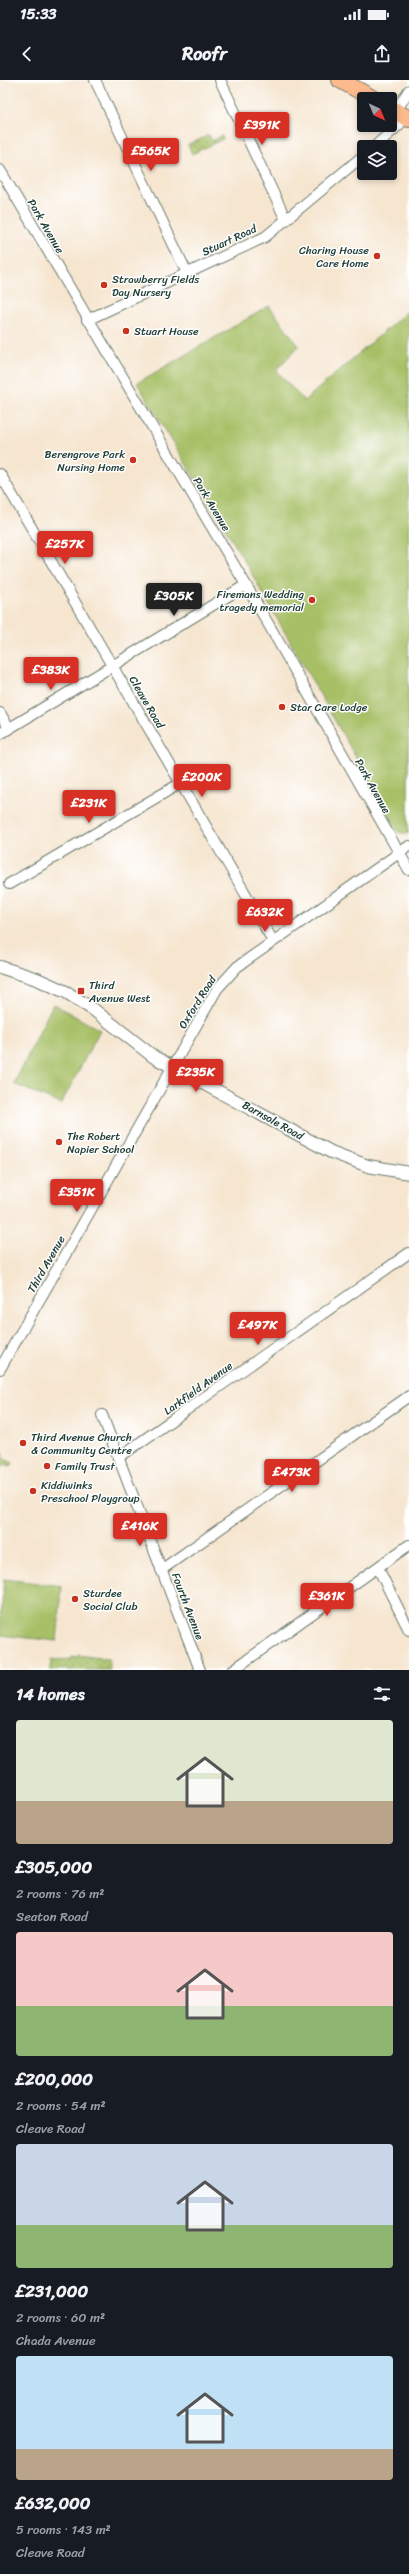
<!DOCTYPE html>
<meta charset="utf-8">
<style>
body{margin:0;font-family:Sriracha,sans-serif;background:#242831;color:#f1f3f6;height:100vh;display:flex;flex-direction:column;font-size:15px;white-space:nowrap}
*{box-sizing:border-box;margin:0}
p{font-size:13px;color:#9ea1a6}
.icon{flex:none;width:22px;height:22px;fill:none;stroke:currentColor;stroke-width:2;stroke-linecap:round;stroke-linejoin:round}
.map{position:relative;height:1590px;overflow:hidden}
.panel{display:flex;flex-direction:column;background:#171b24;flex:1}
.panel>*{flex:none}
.needle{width:26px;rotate:136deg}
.tools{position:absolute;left:357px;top:12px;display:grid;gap:8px}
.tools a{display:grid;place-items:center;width:40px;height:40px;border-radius:4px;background:#171b24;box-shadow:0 2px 6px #0003;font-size:20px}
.price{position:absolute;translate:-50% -34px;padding:0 9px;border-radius:4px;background:#d93025;color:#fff;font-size:13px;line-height:26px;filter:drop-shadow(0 1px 2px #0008)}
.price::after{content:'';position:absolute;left:50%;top:24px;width:12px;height:9px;margin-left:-6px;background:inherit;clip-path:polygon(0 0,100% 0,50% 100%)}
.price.active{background:#222;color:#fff}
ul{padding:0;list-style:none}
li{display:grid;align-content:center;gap:8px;height:212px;padding:0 16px}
li span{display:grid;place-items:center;height:124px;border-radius:4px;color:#555}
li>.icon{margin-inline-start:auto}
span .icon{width:72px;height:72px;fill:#fffc;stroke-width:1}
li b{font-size:17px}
h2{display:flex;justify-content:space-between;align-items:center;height:48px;padding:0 16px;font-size:17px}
.status{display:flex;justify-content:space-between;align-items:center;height:28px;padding:0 20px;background:#171b24;direction:ltr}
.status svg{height:11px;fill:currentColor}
header{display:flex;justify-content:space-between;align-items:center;height:52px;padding:0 16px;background:#171b24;font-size:18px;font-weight:800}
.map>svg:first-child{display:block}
.grass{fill:url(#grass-tufts);stroke:#637e4d}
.park{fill:#a7c066;stroke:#637e4d}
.garden{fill:url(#garden-dots);stroke:#637e4d}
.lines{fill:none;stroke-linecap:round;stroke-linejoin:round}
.minor-casing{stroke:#6a786b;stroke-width:12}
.tertiary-casing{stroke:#6a786b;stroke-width:14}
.primary-casing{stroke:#6a786b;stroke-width:18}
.minor{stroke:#fff;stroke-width:10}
.tertiary{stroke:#fff;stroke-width:12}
.primary{stroke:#fcba8d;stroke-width:16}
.poi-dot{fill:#c8321e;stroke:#fff;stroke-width:1.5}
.labels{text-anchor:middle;stroke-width:3;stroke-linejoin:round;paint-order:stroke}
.street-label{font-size:11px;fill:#1f3d34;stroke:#fff}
.poi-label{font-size:11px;fill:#1f3d34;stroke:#fff;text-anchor:start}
</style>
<div class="status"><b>15:33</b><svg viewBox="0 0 49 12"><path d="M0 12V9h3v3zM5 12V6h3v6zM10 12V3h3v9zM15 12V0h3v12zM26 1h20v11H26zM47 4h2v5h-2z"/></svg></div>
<header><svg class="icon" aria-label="back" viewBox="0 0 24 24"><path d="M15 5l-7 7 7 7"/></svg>Roofr<svg class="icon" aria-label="share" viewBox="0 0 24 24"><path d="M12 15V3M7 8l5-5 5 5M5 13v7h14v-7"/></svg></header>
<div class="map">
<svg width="409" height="1590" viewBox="0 0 409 1590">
<defs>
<pattern id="grass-tufts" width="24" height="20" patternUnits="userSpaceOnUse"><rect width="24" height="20" fill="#a7c066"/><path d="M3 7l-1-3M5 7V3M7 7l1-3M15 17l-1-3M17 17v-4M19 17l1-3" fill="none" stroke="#879d55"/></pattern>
<pattern id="garden-dots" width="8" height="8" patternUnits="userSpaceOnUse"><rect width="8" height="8" fill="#a7c066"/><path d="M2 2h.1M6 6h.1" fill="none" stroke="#879d55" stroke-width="1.8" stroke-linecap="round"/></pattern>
</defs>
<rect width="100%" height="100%" fill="#fff"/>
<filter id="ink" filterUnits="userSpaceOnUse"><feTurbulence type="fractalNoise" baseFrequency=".025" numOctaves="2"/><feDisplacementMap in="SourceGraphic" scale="8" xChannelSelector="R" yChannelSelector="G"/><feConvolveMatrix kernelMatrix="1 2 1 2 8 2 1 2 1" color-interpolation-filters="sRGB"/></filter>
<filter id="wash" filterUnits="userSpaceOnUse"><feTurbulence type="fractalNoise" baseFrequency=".012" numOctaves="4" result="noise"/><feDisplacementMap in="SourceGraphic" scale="16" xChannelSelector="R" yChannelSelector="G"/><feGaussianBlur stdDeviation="0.9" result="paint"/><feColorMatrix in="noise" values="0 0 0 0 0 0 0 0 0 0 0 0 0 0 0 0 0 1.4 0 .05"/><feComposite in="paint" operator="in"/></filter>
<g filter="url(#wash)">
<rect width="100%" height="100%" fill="#f6e6d0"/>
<!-- grass -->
<path class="grass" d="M 0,1372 L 4,1373 L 2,1378 L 13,1383 L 11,1386 L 4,1384 L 0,1390 Z"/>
<!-- park -->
<g class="park">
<path d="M 269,226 L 299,266 L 276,290 L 304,321 L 409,230 L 408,754 L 398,752 L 241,475 L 137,303 Z"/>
<path d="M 53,924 L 100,950 L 61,1024 L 14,1004 Z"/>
<path d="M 4,1499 L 62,1506 L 57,1561 L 0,1555 Z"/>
</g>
<!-- garden -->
<g class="garden">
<path d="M 209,55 L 212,61 L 222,56 L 223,59 L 192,74 L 188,65 Z"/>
<path d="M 78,1575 L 108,1579 L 110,1590 L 50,1590 L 51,1580 L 71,1579 L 71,1577 L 78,1578 Z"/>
</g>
</g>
<g filter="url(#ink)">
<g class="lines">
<defs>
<g id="minor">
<path d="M 95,0 L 187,193"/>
<path d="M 220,0 L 286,140"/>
<path d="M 396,31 L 409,10"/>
<path d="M 374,67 L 399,45 L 405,37"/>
<path d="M 0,90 L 246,505 L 409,790"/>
<path d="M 87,240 L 265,157 L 364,75"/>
<path d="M 0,394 L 273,861"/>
<path d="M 0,633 L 9,648"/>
<path d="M 0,654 L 246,505"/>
<path d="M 9,804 L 181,703"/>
<path d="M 0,1289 L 217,909 L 237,887 L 409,766"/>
<path d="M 102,1335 L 200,1590"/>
<path d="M 118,1378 L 409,1173"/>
<path d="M 378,1488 L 409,1550"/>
<path d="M 161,1490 L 409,1316"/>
<path d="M 233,1590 L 409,1465"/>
</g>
<path id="tertiary" d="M 0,887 L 37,899 L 66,912 L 94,930 L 154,977 L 331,1072 L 368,1086 L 409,1093"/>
<g id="primary">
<path d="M 340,0 L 374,19"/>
<path d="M 390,28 L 409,39"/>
</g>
</defs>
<!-- minor casing -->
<use href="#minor" class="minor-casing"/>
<!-- tertiary casing -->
<use href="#tertiary" class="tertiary-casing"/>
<!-- primary casing -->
<use href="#primary" class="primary-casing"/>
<!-- minor -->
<use href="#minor" class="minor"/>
<!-- tertiary -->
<use href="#tertiary" class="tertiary"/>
<!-- primary -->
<use href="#primary" class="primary"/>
</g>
</g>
<!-- markers -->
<g class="poi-dot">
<circle cx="377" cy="176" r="4"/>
<circle cx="104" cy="205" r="4"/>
<circle cx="126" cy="251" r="4"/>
<circle cx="133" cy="380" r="4"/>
<circle cx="312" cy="520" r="4"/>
<circle cx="282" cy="627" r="4"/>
<rect x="77" y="907" width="8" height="8" rx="2"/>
<circle cx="59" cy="1062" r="4"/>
<circle cx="23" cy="1363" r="4"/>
<circle cx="47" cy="1386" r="4"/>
<circle cx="33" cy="1411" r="4"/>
<circle cx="75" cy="1519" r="4"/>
</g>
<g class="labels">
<!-- street labels -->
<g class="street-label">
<text transform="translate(46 146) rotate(60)" y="4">Park Avenue</text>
<text transform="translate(229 160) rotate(-25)" y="4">Stuart Road</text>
<text transform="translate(212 424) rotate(59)" y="4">Park Avenue</text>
<text transform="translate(147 622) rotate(60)" y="4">Cleave Road</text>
<text transform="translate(373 706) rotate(61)" y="4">Park Avenue</text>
<text transform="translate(197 922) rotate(-58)" y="4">Oxford Road</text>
<text transform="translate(273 1040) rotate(29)" y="4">Barnsole Road</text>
<text transform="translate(46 1184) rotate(-60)" y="4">Third Avenue</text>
<text transform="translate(198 1308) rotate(-36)" y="4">Larkfield Avenue</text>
<text transform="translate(188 1526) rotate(69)" y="4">Fourth Avenue</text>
</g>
<!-- poi labels -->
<g class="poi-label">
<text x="369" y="174" text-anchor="end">Charing House<tspan x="369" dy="13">Care Home</tspan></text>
<text x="112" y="203">Strawberry Fields<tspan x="112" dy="13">Day Nursery</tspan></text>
<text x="134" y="255">Stuart House</text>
<text x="125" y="378" text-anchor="end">Berengrove Park<tspan x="125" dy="13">Nursing Home</tspan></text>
<text x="304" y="518" text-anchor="end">Firemans Wedding<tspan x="304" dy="13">tragedy memorial</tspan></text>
<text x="290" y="631">Star Care Lodge</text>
<text x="89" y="909">Third<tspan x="89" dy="13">Avenue West</tspan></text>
<text x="67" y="1060">The Robert<tspan x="67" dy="13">Napier School</tspan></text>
<text x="31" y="1361">Third Avenue Church<tspan x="31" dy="13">&amp; Community Centre</tspan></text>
<text x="55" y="1390">Family Trust</text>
<text x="41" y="1409">Kiddiwinks<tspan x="41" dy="13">Preschool Playgroup</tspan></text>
<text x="83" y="1517">Sturdee<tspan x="83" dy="13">Social Club</tspan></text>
</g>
</g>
</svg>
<div class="tools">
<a><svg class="needle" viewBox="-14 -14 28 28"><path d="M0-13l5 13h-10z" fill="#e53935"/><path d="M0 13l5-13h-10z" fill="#9ea1a6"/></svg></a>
<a><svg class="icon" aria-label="layers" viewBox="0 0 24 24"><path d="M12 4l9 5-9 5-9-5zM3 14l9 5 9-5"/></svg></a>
</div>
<b class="price" style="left:262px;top:66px">£391K</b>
<b class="price" style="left:151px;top:92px">£565K</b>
<b class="price" style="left:65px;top:485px">£257K</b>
<b class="price active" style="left:174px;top:537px">£305K</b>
<b class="price" style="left:51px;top:611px">£383K</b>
<b class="price" style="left:202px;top:718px">£200K</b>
<b class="price" style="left:89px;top:744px">£231K</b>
<b class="price" style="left:265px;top:853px">£632K</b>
<b class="price" style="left:196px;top:1013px">£235K</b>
<b class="price" style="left:77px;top:1133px">£351K</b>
<b class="price" style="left:258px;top:1266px">£497K</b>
<b class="price" style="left:292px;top:1413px">£473K</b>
<b class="price" style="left:140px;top:1467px">£416K</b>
<b class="price" style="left:327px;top:1537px">£361K</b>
</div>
<section class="panel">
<h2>14 homes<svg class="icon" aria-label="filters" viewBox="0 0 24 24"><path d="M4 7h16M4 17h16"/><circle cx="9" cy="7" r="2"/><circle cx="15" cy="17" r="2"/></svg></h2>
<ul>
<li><span style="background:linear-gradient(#dfe7d0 65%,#b9a48a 0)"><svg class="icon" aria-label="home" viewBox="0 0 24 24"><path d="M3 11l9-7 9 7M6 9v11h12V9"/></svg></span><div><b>£305,000</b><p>2 rooms · 76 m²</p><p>Seaton Road</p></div></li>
<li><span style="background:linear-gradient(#f6c9c9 60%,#8fb573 0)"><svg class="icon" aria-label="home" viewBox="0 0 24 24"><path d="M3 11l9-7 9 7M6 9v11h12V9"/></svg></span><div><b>£200,000</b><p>2 rooms · 54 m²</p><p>Cleave Road</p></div></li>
<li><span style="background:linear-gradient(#c9d6e8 65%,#8fb573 0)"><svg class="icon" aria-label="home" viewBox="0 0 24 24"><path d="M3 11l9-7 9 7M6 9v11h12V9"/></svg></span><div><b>£231,000</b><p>2 rooms · 60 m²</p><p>Chada Avenue</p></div></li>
<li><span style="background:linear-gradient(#bfe0f5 75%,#b9a48a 0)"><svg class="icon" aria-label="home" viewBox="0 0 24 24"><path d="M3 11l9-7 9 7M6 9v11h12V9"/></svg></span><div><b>£632,000</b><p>5 rooms · 143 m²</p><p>Cleave Road</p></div></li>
</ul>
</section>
